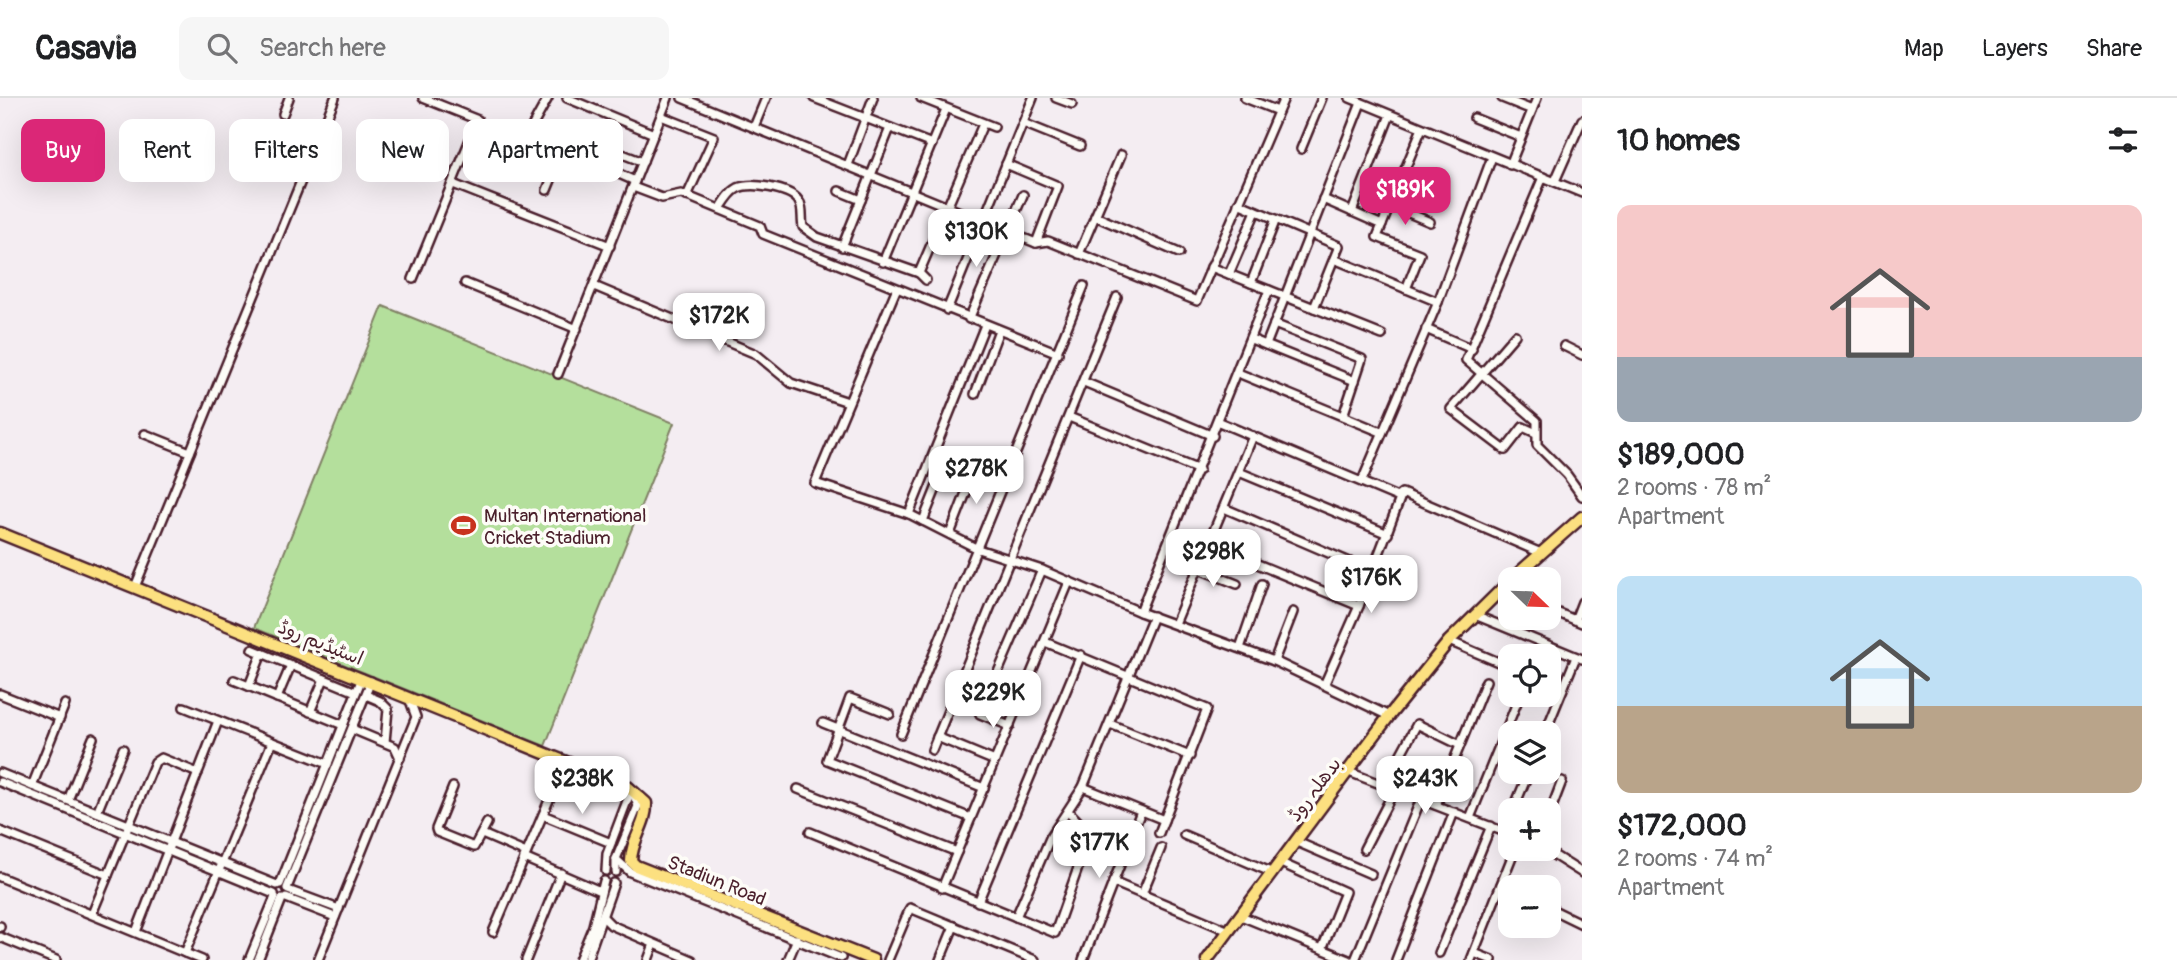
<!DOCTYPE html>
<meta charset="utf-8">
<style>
body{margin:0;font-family:Pangolin,"Playpen Sans Arabic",sans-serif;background:#f6f6f6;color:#202124;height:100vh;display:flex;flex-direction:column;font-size:26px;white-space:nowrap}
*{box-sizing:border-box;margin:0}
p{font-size:23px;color:#757577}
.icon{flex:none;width:38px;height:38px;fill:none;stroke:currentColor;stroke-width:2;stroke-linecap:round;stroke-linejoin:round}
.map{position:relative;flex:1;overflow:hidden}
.panel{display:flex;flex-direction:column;background:#fff;width:595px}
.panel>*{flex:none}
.hud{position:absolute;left:21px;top:21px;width:665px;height:63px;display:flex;gap:14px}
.needle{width:46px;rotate:113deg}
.tools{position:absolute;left:1498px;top:469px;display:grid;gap:14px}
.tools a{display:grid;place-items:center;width:63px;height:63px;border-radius:14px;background:#fff;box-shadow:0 7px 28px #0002;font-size:35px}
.price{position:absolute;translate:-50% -60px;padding:0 16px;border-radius:14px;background:#fff;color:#222;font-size:23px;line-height:46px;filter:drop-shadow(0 2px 4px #0008)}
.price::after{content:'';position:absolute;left:50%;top:42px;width:21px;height:16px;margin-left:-10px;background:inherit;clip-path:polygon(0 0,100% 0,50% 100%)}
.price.active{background:#db2777;color:#fff}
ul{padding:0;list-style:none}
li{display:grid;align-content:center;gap:14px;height:371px;padding:0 35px}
li span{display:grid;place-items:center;height:217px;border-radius:14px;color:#555}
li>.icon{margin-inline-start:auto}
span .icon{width:126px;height:126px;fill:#fffc;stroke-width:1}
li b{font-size:30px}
h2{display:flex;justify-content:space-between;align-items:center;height:84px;padding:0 35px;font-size:30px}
.tag{padding:0 24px;border-radius:14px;background:#fff;box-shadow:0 7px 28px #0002;font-size:24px;line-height:63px}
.tag.active{background:#db2777;color:#fff}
header{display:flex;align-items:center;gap:42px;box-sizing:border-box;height:98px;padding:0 35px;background:#fff;border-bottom:2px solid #e0e0e0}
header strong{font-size:33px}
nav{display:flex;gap:38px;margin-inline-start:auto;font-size:24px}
.search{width:490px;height:63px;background:#f6f6f6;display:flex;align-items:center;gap:18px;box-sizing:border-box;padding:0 24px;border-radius:14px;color:#757577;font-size:26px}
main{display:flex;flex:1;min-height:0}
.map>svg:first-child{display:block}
.green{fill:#b4df9c;stroke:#7f7f64;stroke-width:2}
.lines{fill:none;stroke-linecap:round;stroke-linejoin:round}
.minor-casing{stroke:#4a1f2b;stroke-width:12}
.major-casing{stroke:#4a1f2b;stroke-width:15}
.minor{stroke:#fdfcf7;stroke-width:7}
.major{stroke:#fce080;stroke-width:10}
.labels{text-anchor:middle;stroke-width:7;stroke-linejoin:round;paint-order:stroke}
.poi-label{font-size:19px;fill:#4a1f2b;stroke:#fdfcf7;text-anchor:start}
.street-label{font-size:19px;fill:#4a1f2b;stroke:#fdfcf7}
</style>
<header>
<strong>Casavia</strong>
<div class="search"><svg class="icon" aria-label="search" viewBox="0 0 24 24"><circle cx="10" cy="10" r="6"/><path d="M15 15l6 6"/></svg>Search here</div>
<nav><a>Map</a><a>Layers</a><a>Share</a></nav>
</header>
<main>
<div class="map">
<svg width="1582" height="862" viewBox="0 0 1582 862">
<rect width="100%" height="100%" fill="#f4edf2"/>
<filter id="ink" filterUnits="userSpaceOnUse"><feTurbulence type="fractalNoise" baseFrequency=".0143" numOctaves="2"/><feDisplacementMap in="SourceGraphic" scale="14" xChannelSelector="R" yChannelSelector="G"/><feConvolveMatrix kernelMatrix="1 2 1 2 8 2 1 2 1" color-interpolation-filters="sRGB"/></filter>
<g filter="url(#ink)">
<!-- green -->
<path class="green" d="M 383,208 L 674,325 L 545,648 L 254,530 Z"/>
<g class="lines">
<defs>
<g id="minor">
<path d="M 548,0 L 528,36 L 635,83"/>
<path d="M 567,0 L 654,36"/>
<path d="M 682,0 L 1011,135 L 1036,145 L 1048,143 L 1197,203 L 1284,0"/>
<path d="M 814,0 L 932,46"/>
<path d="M 921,0 L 994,29"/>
<path d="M 1056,0 L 1072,6"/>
<path d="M 1245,0 L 1278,13"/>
<path d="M 1350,0 L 1582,95"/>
<path d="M 1502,0 L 1532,12"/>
<path d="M 283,16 L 289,0"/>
<path d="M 661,18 L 714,39 L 687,98"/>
<path d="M 1474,20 L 1521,39"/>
<path d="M 1023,25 L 1080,48"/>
<path d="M 754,29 L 766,0"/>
<path d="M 602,48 L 643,64"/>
<path d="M 1301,51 L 1322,0"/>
<path d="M 1006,66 L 1058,88 L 1036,145"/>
<path d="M 848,67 L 873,0"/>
<path d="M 1510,67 L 1537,0"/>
<path d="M 1543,79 L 1466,262 L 1537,323 L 1537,347 L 1567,377 L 1582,398"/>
<path d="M 1555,83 L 1582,22"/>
<path d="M 453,86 L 610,148"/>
<path d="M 633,89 L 662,100 L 681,96 L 690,99 L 760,128 L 763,136 L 1058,255"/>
<path d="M 547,92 L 563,53"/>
<path d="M 839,93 L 861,102"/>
<path d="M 1323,101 L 1382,127"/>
<path d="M 1238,105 L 1339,148 L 1314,210"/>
<path d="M 1390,107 L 1430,124"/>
<path d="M 720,111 C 725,103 730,94 738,90 C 751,84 789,90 798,102 C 804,109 801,120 803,129 L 817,139 L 919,175 L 926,182"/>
<path d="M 1352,114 L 1390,17"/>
<path d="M 1095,118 L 1179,155"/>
<path d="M 842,149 L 890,30"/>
<path d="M 1079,156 L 1121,57"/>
<path d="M 1334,161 L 1438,204"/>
<path d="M 883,164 L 946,11"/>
<path d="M 1211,169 L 1382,237"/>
<path d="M 919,175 L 983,26"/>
<path d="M 1229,176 L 1256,113"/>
<path d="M 413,181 L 478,22 L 423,0"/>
<path d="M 465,185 L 577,231"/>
<path d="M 1251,185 L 1276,121"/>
<path d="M 594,188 L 756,256 L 791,285 L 848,304"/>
<path d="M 1406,191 L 1420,156 L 1377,139 L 1422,30"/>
<path d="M 896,192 L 815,385 L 909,416 L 978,451 L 1042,472 L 1140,514 L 1274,563 L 1389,618"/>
<path d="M 947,212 L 1033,0"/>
<path d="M 969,221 L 1023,97"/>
<path d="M 1274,226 L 1362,261 L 1343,318"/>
<path d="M 1426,231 L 1472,251"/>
<path d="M 1515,237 L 1451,311 L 1505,352 L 1523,329 L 1536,335"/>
<path d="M 1251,241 L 1355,283"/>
<path d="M 1266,247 L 1361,5"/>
<path d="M 1564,248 L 1582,257"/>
<path d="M 1238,275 L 1381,334"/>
<path d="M 558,276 L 668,0"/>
<path d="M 1084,284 L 1213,338"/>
<path d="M 975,296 L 999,232"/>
<path d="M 1069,319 L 1199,372"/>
<path d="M 1219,324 L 1397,399 L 1402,395 L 1541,455"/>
<path d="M 145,336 L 190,354"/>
<path d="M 1239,374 L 1388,436"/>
<path d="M 1362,383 L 1438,204 L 1492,59"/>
<path d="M 1224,410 L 1373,474"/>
<path d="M 909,416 L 985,227"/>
<path d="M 923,423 L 949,358"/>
<path d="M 950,436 L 976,369"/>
<path d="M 1209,446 L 1359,508"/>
<path d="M 1199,471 L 1237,486"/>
<path d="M 135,489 L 335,0"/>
<path d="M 1549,511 L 1582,525"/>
<path d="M 1140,514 L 1269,192"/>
<path d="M 1475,517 L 1582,561"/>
<path d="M 1575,522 L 1582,504"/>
<path d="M 1175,526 L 1253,338"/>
<path d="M 1449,543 L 1510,569"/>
<path d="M 1045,544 L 1207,611 L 1159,735"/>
<path d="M 1240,550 L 1262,486"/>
<path d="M 252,551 L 356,594"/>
<path d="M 1274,563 L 1293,514"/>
<path d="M 234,582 L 343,627"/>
<path d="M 1325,585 L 1359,508 L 1401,398"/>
<path d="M 1549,586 L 1562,592"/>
<path d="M 249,588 L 262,555"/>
<path d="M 0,596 L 60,620"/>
<path d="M 366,597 L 380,603 L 388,611 L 385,644"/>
<path d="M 277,600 L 291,567"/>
<path d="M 184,609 L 328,666"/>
<path d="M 310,614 L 324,581"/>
<path d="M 890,616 L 850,600 L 827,662 L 971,720"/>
<path d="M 823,625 L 984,690"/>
<path d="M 1110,626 L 1190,658"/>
<path d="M 1010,628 L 980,616 L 1042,472"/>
<path d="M 352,631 L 395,649 L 400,660"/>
<path d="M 1545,635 L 1576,559"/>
<path d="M 901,636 L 1084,188"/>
<path d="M 937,639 L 995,663"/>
<path d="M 932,652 L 1117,199"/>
<path d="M 1349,674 L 1510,736"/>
<path d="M 0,675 L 277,787"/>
<path d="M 0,684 L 274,796"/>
<path d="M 1384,687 L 1417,626 L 1460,647"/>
<path d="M 32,688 L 65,606"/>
<path d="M 453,689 L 436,731 L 437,734 L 474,749 L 487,725"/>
<path d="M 1083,689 L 1164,722"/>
<path d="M 798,691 L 957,754"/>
<path d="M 68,702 L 93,640"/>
<path d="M 1436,707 L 1486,583"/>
<path d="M 1513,712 L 1529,674"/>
<path d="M 97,714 L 123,651"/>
<path d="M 543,717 L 611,745"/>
<path d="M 1549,717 L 1562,683"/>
<path d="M 1470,720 L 1520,597"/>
<path d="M 0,733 L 108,777"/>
<path d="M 810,734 L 1055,835 L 1090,736 L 1068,713"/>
<path d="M 1504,734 L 1510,720"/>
<path d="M 482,736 L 526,755"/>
<path d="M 1184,737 L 1273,775"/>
<path d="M 1297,744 L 1371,776"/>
<path d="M 1364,751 L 1395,691"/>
<path d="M 1544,751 L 1582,775"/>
<path d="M 524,760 L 600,793"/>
<path d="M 616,761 L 630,774 L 841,860"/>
<path d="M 1281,765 L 1345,794 L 1322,851"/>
<path d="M 606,773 L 607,756 L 630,695"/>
<path d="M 616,774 L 616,761 L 638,708 L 634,698"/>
<path d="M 0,779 L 202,862"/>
<path d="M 1113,784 L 1229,833"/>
<path d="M 280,786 L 362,580"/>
<path d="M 1501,787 L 1510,792"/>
<path d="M 287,790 L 371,583"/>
<path d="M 942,790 L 1069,484"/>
<path d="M 288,792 L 339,811"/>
<path d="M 1142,796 L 1161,750"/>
<path d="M 286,800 L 335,819"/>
<path d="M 978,804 L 1081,557"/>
<path d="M 1549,810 L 1582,826"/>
<path d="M 92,816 L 155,664 L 161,660 L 198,675"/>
<path d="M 1241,818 L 1349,862"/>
<path d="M 603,819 L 611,827 L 692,862"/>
<path d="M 1016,819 L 1051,738 L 1083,689 L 1153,518"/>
<path d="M 0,829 L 0,828"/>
<path d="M 136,834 L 218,623"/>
<path d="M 493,834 L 558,681"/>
<path d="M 0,839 L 56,862"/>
<path d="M 185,855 L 272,644"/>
<path d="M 1439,855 L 1491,728"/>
<path d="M 1474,855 L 1492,862"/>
<path d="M 249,862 L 275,799"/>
<path d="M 258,862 L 282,801"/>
<path d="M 318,862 L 416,619 L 409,600"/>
<path d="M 526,862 L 561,775"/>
<path d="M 579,862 L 593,828 L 604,783"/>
<path d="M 587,862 L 614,785"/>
<path d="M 648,862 L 654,846"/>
<path d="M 788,862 L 797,841"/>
<path d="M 888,862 L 910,810 L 1035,862"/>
<path d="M 940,862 L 954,828"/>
<path d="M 1083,862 L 1141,713"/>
<path d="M 1355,862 L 1421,701"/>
<path d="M 1396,862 L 1454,714"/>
<path d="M 1471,862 L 1515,751"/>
</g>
<g id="major">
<path d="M 0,435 L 628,689 L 646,705 C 647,726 631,742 631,763 L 636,768 L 873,862"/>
<path d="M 1512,481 L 1582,419"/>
<path d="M 1207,862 L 1389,618 L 1449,543 L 1510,483"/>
</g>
</defs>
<!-- minor casing -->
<use href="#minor" class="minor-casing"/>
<!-- major casing -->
<use href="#major" class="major-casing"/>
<!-- minor -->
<use href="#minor" class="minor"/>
<!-- major -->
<use href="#major" class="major"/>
</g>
</g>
<!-- icons -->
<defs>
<symbol id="stadium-bare" viewBox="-9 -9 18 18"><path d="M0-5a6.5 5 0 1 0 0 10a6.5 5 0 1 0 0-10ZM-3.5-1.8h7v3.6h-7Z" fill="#c8321e" stroke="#fdfcf7" stroke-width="2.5" paint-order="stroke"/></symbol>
</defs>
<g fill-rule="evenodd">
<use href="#stadium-bare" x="446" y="410" width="35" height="35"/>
</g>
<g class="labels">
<!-- poi labels -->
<g class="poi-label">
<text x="484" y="424">Multan International<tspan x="484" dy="22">Cricket Stadium</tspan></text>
</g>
<!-- street labels -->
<g class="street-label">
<text transform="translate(321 544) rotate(22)" y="7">اسٹیڈیم روڈ</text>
<text transform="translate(1314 691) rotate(-53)" y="7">بدھلہ روڈ</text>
<text transform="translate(717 782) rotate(22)" y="7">Stadiun Road</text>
</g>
</g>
</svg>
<div class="tools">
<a><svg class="needle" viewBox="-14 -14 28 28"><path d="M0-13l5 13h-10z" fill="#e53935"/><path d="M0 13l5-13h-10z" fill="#757577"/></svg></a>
<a><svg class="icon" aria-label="locate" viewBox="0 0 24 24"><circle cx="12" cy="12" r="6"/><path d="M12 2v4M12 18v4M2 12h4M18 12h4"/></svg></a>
<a><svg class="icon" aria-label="layers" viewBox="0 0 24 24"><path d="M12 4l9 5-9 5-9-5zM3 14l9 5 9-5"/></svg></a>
<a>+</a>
<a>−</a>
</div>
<b class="price active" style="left:1405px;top:129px">$189K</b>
<b class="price" style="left:976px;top:171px">$130K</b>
<b class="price" style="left:719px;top:255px">$172K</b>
<b class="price" style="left:976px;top:408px">$278K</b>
<b class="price" style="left:1213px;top:491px">$298K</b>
<b class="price" style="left:1371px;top:517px">$176K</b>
<b class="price" style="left:993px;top:632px">$229K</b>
<b class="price" style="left:582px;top:718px">$238K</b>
<b class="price" style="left:1425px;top:718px">$243K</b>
<b class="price" style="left:1099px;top:782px">$177K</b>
<div class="hud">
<a class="tag active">Buy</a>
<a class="tag">Rent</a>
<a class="tag">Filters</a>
<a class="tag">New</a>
<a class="tag">Apartment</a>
</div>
</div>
<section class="panel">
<h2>10 homes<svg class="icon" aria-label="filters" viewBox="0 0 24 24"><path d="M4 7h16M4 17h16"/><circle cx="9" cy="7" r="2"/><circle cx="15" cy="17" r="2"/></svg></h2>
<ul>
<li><span style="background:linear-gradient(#f6c9c9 70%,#9aa5b1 0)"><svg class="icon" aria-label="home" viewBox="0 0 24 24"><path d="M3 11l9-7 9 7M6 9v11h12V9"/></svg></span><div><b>$189,000</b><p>2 rooms · 78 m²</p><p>Apartment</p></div></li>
<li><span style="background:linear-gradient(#bfe0f5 60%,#b9a48a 0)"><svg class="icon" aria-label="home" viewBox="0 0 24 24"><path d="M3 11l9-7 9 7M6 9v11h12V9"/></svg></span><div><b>$172,000</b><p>2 rooms · 74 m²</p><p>Apartment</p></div></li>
</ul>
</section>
</main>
